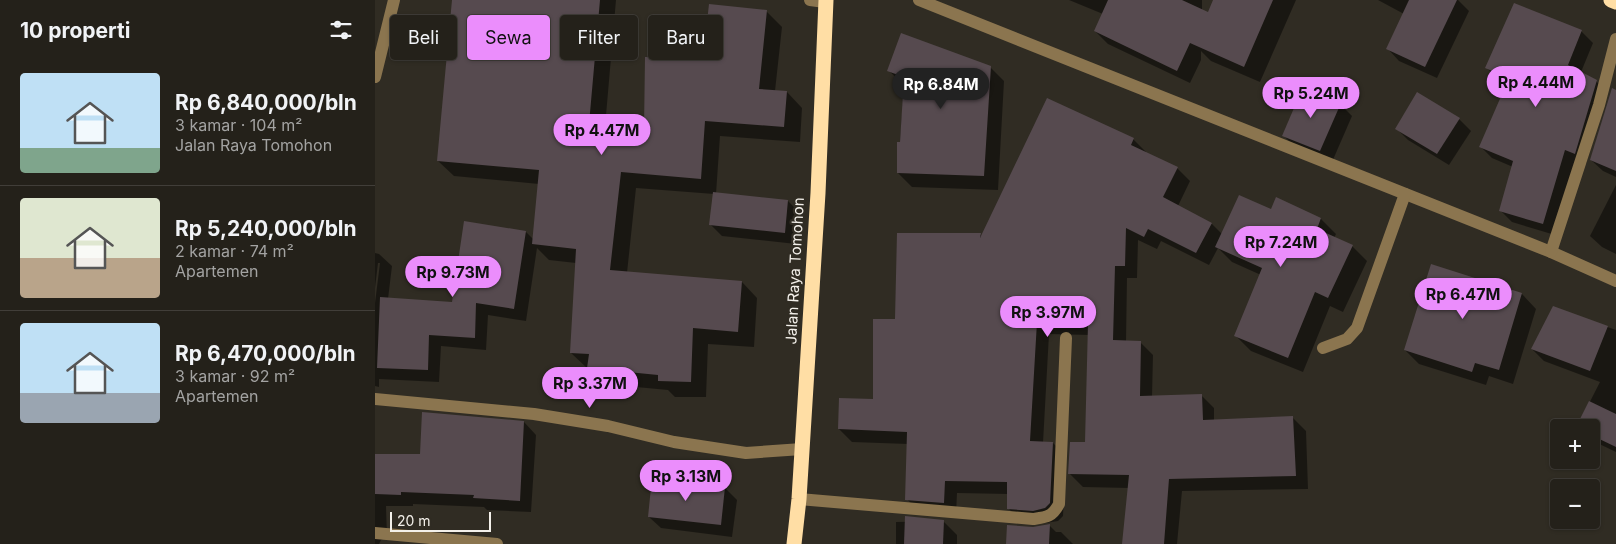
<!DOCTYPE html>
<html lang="id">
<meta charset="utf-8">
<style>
body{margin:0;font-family:Inter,sans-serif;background:#302e27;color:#f1f3f6;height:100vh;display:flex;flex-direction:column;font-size:19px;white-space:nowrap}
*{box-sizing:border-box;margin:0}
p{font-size:16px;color:#a3a3a2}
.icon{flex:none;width:28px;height:28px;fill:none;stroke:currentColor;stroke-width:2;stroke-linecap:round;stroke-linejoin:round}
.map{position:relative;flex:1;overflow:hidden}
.drawer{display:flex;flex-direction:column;background:#24211a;width:375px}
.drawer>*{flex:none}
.hud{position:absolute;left:15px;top:15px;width:475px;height:45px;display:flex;gap:10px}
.fabs{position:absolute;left:1175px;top:419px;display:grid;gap:10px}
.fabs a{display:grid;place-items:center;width:50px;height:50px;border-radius:5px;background:#24211a;box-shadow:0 1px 4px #0004,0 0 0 1px #413e39;font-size:25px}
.scale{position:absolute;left:15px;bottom:12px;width:101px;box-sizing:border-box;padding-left:5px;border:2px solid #f3f0ea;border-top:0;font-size:14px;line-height:18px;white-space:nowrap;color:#f3f0ea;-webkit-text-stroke:4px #302c23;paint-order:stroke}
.price{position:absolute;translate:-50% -42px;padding:0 11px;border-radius:18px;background:#eb8dfc;color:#111;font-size:16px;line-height:32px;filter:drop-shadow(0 1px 2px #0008)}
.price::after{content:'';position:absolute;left:50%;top:30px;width:15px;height:11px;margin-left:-8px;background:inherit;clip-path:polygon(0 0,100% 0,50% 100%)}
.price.on{background:#222;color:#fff}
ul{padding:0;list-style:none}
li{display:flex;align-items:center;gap:15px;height:125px;padding:0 20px}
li+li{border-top:1px solid #413e39}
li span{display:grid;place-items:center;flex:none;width:140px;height:100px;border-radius:5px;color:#555}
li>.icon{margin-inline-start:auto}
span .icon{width:60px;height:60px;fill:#fffc;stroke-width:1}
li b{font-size:21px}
h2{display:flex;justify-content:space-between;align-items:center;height:60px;padding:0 20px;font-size:21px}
.tag{padding:0 18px;border-radius:5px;background:#24211a;box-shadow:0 1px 4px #0004,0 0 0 1px #413e39;font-size:18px;line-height:45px}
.tag.on{background:#eb8dfc;color:#111}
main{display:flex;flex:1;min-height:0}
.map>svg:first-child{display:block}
.shadow{fill:#0007}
.building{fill:#564a4f}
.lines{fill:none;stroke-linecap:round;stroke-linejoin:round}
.minor{stroke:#8b754f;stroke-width:12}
.highway{stroke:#ffdea5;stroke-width:15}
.labels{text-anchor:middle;stroke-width:4.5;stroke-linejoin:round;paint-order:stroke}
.street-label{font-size:15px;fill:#f3f0ea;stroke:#302c23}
</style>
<main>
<section class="drawer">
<h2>10 properti<svg class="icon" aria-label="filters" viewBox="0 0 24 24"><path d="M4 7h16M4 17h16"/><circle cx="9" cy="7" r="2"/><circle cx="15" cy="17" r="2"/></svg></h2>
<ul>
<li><span style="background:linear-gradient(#bfe0f5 75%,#7fa58c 0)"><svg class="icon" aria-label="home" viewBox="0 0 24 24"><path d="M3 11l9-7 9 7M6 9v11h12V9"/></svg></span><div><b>Rp 6,840,000/bln</b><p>3 kamar · 104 m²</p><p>Jalan Raya Tomohon</p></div></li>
<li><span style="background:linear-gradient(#dfe7d0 60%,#b9a48a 0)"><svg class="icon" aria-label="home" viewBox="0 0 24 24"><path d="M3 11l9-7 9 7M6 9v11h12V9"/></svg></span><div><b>Rp 5,240,000/bln</b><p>2 kamar · 74 m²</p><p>Apartemen</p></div></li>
<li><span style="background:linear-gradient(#bfe0f5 70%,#9aa5b1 0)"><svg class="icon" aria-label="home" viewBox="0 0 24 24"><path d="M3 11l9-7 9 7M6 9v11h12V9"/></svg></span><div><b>Rp 6,470,000/bln</b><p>3 kamar · 92 m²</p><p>Apartemen</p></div></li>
</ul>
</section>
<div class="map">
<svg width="1241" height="544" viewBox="0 0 1241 544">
<rect width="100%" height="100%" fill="#302c23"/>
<!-- shadow -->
<g class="shadow">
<path d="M 78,0 L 241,0 L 230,127 L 270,130 L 330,59 L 391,11 L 407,27 L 400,91 L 412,92 L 427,108 L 425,142 L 345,136 L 341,194 L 413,201 L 425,213 L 421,244 L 347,236 L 335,224 L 339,194 L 261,188 L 252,273 L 367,282 L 382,298 L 379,347 L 333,344 L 331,397 L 300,397 L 293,390 L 229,384 L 196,353 L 201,263 L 174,260 L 162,248 L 151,321 L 113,315 L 111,350 L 66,346 L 64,382 L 4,379 L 4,387 L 0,386 L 0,303 L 5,263 L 3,263 L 0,288 L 0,253 L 4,254 L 17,266 L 13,299 L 78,304 L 151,232 L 159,240 L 164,184 L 79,176 L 63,161 Z"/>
<path d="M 694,0 L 827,0 L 827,28 L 839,0 L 921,0 L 885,82 L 836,61 L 826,51 L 826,60 L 815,83 L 733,44 L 720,31 L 728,14 Z"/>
<path d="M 1003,0 L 1083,0 L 1094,11 L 1062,78 L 1024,61 L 1013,49 L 1029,14 Z"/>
<path d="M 1206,31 L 1218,43 L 1206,72 L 1221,81 L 1233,93 L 1211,164 L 1202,160 L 1180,235 L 1137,222 L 1125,210 L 1138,167 L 1117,158 L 1105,146 L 1133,84 L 1123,79 L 1112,68 Z"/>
<path d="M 615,67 L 629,81 L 623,190 L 537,187 L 523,173 L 529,85 L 513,70 Z"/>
<path d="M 1241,92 L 1241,177 L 1228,171 L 1216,160 Z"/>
<path d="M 965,104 L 977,116 L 957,162 L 920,147 L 909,136 Z"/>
<path d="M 1084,119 L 1096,131 L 1074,165 L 1033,140 L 1021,128 Z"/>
<path d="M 758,139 L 771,152 L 770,153 L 802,168 L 815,181 L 803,206 L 837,224 L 847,234 L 897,211 L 902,199 L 946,219 L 961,234 L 959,238 L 977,246 L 992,261 L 968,312 L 955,306 L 928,372 L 876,351 L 861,336 L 886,275 L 857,262 L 843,248 L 834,265 L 786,241 L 782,249 L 763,240 L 762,278 L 752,278 L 751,342 L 765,342 L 778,355 L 777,397 L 826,395 L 839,408 L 839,421 L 918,418 L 931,431 L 933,489 L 807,491 L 802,544 L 748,544 L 754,488 L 708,487 L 695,474 L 711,444 L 714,335 L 674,334 L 668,443 L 678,443 L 691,456 L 688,516 L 683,521 L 671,523 L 646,521 L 633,508 L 633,494 L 582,493 L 581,516 L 544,512 L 532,499 L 533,444 L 477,442 L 464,429 L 499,400 L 522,320 L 605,234 L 607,236 Z"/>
<path d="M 1241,185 L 1241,254 L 1227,247 L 1215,236 Z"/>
<path d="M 1056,266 L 1147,294 L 1161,309 L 1138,384 L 1114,376 L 1111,385 L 1044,364 L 1030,350 Z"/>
<path d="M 1178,308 L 1241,330 L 1241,452 L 1216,440 L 1216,428 L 1202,427 L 1225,382 L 1169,361 L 1157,349 Z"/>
<path d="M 149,422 L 161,435 L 156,512 L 112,510 L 109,507 L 38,504 L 38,506 L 11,506 L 12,537 L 6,540 L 4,544 L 0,544 L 0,455 L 46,455 Z"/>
<path d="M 350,488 L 362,500 L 357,537 L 286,528 L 274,517 Z"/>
<path d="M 568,521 L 582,535 L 582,544 L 521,544 L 521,522 Z"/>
<path d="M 674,525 L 681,532 L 686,532 L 698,544 L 633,544 L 658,528 Z"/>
</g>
<!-- building -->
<g class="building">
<path d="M 77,0 L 225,0 L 214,124 L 269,129 L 270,57 L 328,58 L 334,4 L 392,10 L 384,89 L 412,91 L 409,127 L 330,121 L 326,179 L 246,172 L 235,270 L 367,281 L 363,332 L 318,328 L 316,382 L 283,381 L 283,375 L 212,368 L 214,354 L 195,353 L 201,249 L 157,244 L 164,170 L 62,161 Z"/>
<path d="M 733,0 L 807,0 L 833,12 L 838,0 L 898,0 L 869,67 L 815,43 L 802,71 L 719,31 Z"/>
<path d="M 1034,0 L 1082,0 L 1050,67 L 1011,49 Z"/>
<path d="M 1139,3 L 1207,30 L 1193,65 L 1222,80 L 1200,154 L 1190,150 L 1168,224 L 1124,211 L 1138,161 L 1104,147 L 1134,78 L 1110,68 Z"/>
<path d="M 526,33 L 616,66 L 609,176 L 522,173 L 522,142 L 525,142 L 529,77 L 512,71 Z"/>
<path d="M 928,87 L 966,103 L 945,151 L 907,136 Z"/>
<path d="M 1237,88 L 1241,90 L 1241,171 L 1215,160 Z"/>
<path d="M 1042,92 L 1085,118 L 1062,154 L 1020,129 Z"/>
<path d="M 672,98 L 759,138 L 756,145 L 803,167 L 788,197 L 837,223 L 821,253 L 773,229 L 769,237 L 751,228 L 750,266 L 740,266 L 738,340 L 766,341 L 765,396 L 827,394 L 828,420 L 918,416 L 921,476 L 794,479 L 789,544 L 747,544 L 754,475 L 693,474 L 695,442 L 710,442 L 713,323 L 662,322 L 655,441 L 678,442 L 675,503 L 670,508 L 658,511 L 632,509 L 632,482 L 570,481 L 569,503 L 530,500 L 532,432 L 463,429 L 464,398 L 498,399 L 498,319 L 520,319 L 522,233 L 606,233 L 605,238 Z"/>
<path d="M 338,192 L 413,200 L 410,233 L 334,225 Z"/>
<path d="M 864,195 L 896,209 L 901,197 L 946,218 L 942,229 L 978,245 L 953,298 L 940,292 L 913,358 L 859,336 L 887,268 L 840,247 Z"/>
<path d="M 89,221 L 151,231 L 139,309 L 101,303 L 100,338 L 54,335 L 53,370 L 2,368 L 5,297 L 77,302 Z"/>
<path d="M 1056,264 L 1147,293 L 1124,370 L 1100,363 L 1097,372 L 1029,350 Z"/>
<path d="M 1178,306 L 1233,326 L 1215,371 L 1156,349 Z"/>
<path d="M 1214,401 L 1241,414 L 1241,447 L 1216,435 L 1216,428 L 1201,427 Z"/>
<path d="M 47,412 L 149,421 L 145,501 L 98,498 L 99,495 L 26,492 L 26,495 L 0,494 L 0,454 L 45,454 Z"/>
<path d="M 277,478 L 350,487 L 346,525 L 273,517 Z"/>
<path d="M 530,516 L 569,520 L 568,544 L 529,544 Z"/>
<path d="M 675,524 L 674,544 L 631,544 L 632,525 L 658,527 Z"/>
</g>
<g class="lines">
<!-- minor -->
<g class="minor">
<path d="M 435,0 L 450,2"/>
<path d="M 544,0 L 1176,252 L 1241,281"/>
<path d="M 0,77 L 19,0"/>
<path d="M 1176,252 L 1224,105 L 1241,39"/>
<path d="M 948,348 L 972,339 L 982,328 L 1030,194"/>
<path d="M 0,399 L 159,414 L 233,426 L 299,442 L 371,453 L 427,449"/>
<path d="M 424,499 L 658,519 C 672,517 677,517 684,504 L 691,338"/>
<path d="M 0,533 L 122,544"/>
</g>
<!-- highway -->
<g class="highway">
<path d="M 1236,0 L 1241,2"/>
<path d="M 419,544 L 424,499 L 443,193 L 451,0"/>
</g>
</g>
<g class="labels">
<!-- street labels -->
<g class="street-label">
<text transform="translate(420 271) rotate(-87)" y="5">Jalan Raya Tomohon</text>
</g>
</g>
</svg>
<div class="fabs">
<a>+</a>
<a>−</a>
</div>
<div class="scale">20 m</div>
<b class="price" style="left:1161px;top:108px">Rp 4.44M</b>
<b class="price on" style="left:566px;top:110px">Rp 6.84M</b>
<b class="price" style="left:936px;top:119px">Rp 5.24M</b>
<b class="price" style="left:227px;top:156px">Rp 4.47M</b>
<b class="price" style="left:906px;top:268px">Rp 7.24M</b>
<b class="price" style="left:78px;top:298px">Rp 9.73M</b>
<b class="price" style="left:1088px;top:320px">Rp 6.47M</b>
<b class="price" style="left:673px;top:338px">Rp 3.97M</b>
<b class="price" style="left:215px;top:409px">Rp 3.37M</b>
<b class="price" style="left:311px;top:502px">Rp 3.13M</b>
<div class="hud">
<a class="tag">Beli</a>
<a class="tag on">Sewa</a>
<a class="tag">Filter</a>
<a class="tag">Baru</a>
</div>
</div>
</main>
